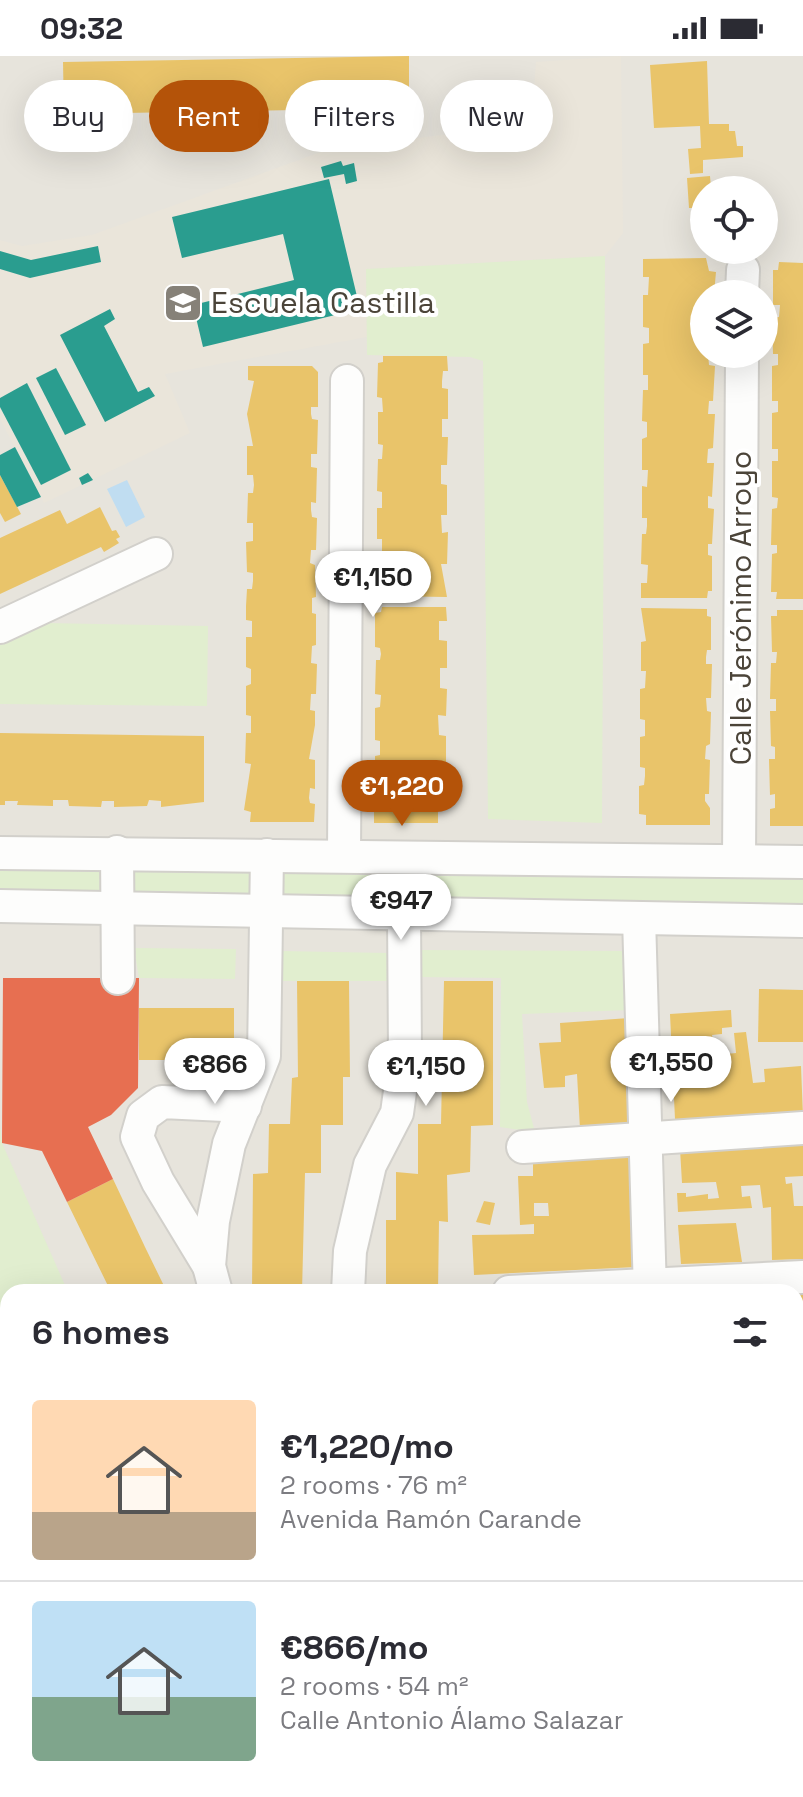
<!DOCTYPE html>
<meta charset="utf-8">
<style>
body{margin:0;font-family:"Space Grotesk",sans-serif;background:#f2f2f3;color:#2b2b33;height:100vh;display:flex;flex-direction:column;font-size:30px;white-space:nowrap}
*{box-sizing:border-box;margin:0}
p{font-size:26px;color:#7c7c81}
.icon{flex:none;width:44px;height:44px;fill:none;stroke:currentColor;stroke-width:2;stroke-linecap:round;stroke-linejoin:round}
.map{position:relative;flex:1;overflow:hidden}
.side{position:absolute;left:0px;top:1228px;width:804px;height:514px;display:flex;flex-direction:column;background:#fff;border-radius:24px 24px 0 0;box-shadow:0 8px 32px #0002}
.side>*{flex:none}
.guide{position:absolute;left:24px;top:24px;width:756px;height:72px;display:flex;gap:16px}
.fabs{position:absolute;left:690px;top:120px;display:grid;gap:16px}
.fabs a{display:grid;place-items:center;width:88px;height:88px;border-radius:50%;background:#fff;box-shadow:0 8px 32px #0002;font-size:40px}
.price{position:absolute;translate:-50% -68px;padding:0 18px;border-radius:28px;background:#fff;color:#222;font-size:26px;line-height:52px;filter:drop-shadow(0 2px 4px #0008)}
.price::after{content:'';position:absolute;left:50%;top:48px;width:24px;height:18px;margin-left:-12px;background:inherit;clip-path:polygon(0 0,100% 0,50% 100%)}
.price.on{background:#b45309;color:#fff}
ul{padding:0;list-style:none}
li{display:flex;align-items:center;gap:24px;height:200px;padding:0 32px}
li+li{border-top:2px solid #e1e1e2}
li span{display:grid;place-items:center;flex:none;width:224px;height:160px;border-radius:8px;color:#555}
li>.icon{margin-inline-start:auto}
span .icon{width:96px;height:96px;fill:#fffc;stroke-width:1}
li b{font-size:34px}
h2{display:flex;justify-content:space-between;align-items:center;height:96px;padding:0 32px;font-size:34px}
.tag{padding:0 28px;border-radius:36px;background:#fff;box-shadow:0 8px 32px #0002;font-size:28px;line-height:72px}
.tag.on{background:#b45309;color:#fff}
.status{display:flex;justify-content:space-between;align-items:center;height:56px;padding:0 40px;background:#fff;direction:ltr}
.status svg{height:22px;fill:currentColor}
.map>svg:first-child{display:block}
.residential{fill:#e7e4dc;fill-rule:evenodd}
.education{fill:#eae5da}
.green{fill:#e1eecf}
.water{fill:#c0ddf1}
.homes{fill:#e9c46a;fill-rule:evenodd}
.shops{fill:#e76f51}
.schools{fill:#2a9d8f}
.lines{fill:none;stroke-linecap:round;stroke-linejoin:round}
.minor-casing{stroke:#d2d0cb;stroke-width:36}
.major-casing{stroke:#d6cebb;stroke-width:46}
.minor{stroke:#fdfdfc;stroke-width:32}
.major{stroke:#f2efe6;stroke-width:42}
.labels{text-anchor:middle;stroke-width:8;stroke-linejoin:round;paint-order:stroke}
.poi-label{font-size:30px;fill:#4b4439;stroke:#fff;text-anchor:start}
.street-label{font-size:30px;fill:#4b4439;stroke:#fff}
</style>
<div class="status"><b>09:32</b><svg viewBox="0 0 49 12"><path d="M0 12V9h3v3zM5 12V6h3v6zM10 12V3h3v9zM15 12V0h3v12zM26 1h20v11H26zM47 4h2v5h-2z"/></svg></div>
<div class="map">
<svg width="803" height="1741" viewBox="0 0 803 1741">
<rect width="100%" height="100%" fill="#f4f2ee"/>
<!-- residential -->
<path class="residential" d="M 0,0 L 803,0 L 803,1741 L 0,1741 ZM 704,134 L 764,134 L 764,194 L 704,194 ZM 704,238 L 764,238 L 764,298 L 704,298 ZM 8,1236 L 796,1236 L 796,1734 L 8,1734 Z"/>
<!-- education -->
<g class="education">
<path d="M 621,0 L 623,177 L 605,200 L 366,213 L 367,281 L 165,318 L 190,377 L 44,447 L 0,363 L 0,184 L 22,190 L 92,179 L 332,92 L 519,70 L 532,59 L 536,6 Z"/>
<path d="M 266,1734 L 572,1734 L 574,1741 L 269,1741 Z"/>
</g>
<!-- green -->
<g class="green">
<path d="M 605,200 L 602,767 L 488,763 L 483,305 L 470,301 L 367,299 L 366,213 Z"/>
<path d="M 43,567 L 208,570 L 207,650 L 0,648 L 0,587 Z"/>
<path d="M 0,797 L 803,806 L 803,862 L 0,850 Z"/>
<path d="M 134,892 L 236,893 L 235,923 L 139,922 Z"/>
<path d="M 417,894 L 624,895 L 631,954 L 522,958 L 527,1046 L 535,1076 L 500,1071 L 501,922 L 417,921 Z"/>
<path d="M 280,895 L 389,897 L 388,925 L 280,925 Z"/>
<path d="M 0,1069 L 2,1087 L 68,1236 L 8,1236 L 8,1325 L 0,1310 Z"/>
<path d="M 8,1637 L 8,1734 L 61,1734 L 60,1741 L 0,1741 L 0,1639 Z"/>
</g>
<!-- water -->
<path class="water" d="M 127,424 L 145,461 L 126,471 L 107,433 Z"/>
<!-- homes -->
<g class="homes">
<path d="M 409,0 L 409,52 L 64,58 L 63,6 Z"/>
<path d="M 707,5 L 709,68 L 729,68 L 729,75 L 735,75 L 737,90 L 743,90 L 743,101 L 703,104 L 703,117 L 690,118 L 688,93 L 701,92 L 700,70 L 654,72 L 650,9 Z"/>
<path d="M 710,120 L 711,131 L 721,134 L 704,134 L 704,152 L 689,152 L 687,122 Z"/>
<path d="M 706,202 L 709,215 L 716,216 L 714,238 L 704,238 L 704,298 L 708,298 L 709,309 L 715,310 L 713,345 L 709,345 L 708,358 L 715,358 L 713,392 L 708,393 L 707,407 L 714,407 L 712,441 L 708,440 L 708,452 L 714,453 L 712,488 L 708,488 L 708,499 L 712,500 L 712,535 L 708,535 L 707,542 L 641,542 L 641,527 L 647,527 L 648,509 L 641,508 L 642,478 L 646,478 L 647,470 L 647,462 L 642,462 L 642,430 L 647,431 L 648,414 L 642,414 L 642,383 L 647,381 L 647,366 L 642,365 L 643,334 L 648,334 L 648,319 L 643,319 L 643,288 L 649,287 L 649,272 L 643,271 L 643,239 L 648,239 L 649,221 L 643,221 L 643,203 Z"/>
<path d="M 779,206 L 803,207 L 803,543 L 776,543 L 777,536 L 771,536 L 772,498 L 777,497 L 777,489 L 771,489 L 772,453 L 777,452 L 778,442 L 772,441 L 772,405 L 778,405 L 778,393 L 772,393 L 772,357 L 778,356 L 778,345 L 772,345 L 772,310 L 778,309 L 778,298 L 773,298 L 772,262 L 779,261 L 780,249 L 773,249 L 773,214 L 778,214 Z"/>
<path d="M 383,300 L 447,300 L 448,315 L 443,315 L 442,325 L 442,332 L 448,333 L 448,363 L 442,363 L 442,381 L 448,381 L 447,409 L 441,409 L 441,428 L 447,429 L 447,459 L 441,459 L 442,477 L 448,476 L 447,508 L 441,508 L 447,541 L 382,540 L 381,532 L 375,532 L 375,497 L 382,498 L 382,483 L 377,483 L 377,452 L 382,452 L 382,436 L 377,435 L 378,403 L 382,403 L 383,389 L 378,388 L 378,356 L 383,356 L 382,342 L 377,341 L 378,307 L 383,306 Z"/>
<path d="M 248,310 L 312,310 L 318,316 L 318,351 L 311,351 L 311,358 L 312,363 L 318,364 L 317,398 L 311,398 L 311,411 L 317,412 L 316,447 L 311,446 L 311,454 L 312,461 L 317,462 L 316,494 L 311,494 L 310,507 L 315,509 L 316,541 L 312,542 L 312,557 L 316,558 L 316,589 L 312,590 L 311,607 L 317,608 L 316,638 L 311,638 L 310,654 L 315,655 L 315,669 L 309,703 L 315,704 L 315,733 L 310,732 L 309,742 L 310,747 L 315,748 L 314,766 L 250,766 L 251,756 L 244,754 L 251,708 L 245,707 L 246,677 L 251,677 L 251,660 L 246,659 L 246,630 L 251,628 L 251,613 L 246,611 L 246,581 L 252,581 L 252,565 L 246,564 L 246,550 L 247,533 L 252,533 L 253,525 L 253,517 L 247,516 L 246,486 L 253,485 L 253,467 L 247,467 L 248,437 L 253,437 L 254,429 L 253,419 L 247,419 L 247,390 L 253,390 L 247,358 L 254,325 L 248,324 Z"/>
<path d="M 0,419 L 21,458 L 5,466 L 0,457 Z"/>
<path d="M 100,451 L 112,475 L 116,474 L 120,481 L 116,483 L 119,487 L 104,496 L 101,491 L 0,538 L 0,482 L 60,454 L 67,468 Z"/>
<path d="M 382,551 L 446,551 L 447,565 L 439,565 L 439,584 L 447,585 L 447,612 L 440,612 L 440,632 L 447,633 L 446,660 L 438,659 L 439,679 L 446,680 L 446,708 L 439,708 L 438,728 L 445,728 L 445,754 L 438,753 L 438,767 L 374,767 L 374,748 L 381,749 L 381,735 L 375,734 L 375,700 L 380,699 L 380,685 L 375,684 L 375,652 L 380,651 L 381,639 L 375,638 L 376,604 L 380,604 L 381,598 L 380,592 L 375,591 L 375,557 L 381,556 Z"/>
<path d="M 641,552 L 707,553 L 707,560 L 711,561 L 711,594 L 707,594 L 706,601 L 706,608 L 712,608 L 711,642 L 706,642 L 707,655 L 711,656 L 710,688 L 706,690 L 705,703 L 710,704 L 709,738 L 705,738 L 705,745 L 710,752 L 710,769 L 646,769 L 646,759 L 639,758 L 639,730 L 644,729 L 645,720 L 645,712 L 640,711 L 640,681 L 645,680 L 645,664 L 640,663 L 640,633 L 645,632 L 646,615 L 641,615 L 641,586 L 646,585 Z"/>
<path d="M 777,554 L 803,554 L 803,770 L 770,770 L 770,753 L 775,752 L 775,738 L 770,739 L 769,703 L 775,703 L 775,691 L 771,690 L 770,655 L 776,655 L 776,643 L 770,643 L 771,607 L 776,607 L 777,596 L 772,596 L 771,560 L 777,560 Z"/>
<path d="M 0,677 L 204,680 L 204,746 L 161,751 L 161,745 L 149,744 L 147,750 L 114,751 L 114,745 L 102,745 L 101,751 L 69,750 L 68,744 L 53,744 L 53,750 L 17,749 L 18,745 L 5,745 L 5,749 L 0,749 Z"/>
<path d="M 297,925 L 349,925 L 350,1021 L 343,1021 L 343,1069 L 321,1069 L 321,1117 L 305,1117 L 302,1236 L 252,1236 L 253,1118 L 268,1117 L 269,1068 L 290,1068 L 292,1022 L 298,1021 Z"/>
<path d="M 444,925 L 493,925 L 493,1069 L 471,1070 L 470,1116 L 447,1119 L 448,1166 L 439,1165 L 438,1236 L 386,1236 L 386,1164 L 396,1164 L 396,1116 L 418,1118 L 418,1068 L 441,1068 Z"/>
<path d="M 759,933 L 803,934 L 803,986 L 758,986 Z"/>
<rect x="139" y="952" width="95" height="52"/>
<path d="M 731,954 L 732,971 L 722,972 L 722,978 L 712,979 L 714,990 L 723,989 L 723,997 L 713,998 L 714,1012 L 727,1011 L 726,998 L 736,997 L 734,977 L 746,976 L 753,1027 L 765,1026 L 764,1013 L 801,1010 L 803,1061 L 679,1068 L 675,1063 L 670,958 ZM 715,1015 L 716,1024 L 692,1026 L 691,1017 Z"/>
<path d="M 629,962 L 633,1071 L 580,1073 L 577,1018 L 565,1020 L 565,1031 L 544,1032 L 539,987 L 561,986 L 560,967 Z"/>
<path d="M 803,1086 L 803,1120 L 785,1121 L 786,1128 L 792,1127 L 794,1150 L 803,1150 L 803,1203 L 772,1204 L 771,1151 L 763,1152 L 760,1129 L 741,1130 L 742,1141 L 750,1140 L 752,1152 L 678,1156 L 677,1137 L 686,1137 L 686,1141 L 708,1138 L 708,1143 L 719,1142 L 716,1126 L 682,1127 L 680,1093 Z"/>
<path d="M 631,1095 L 636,1211 L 474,1219 L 472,1179 L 534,1178 L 534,1168 L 520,1169 L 518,1120 L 533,1120 L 533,1102 ZM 534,1147 L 548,1147 L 549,1160 L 534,1160 Z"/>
<path d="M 113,1123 L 145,1191 L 167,1236 L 111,1236 L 67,1146 Z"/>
<path d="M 484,1145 L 495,1147 L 490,1169 L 476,1166 Z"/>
<path d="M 736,1167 L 742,1206 L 681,1208 L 678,1169 Z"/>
<rect x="796" y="1238" width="7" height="159"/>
<rect x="796" y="1457" width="7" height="91"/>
<path d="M 803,1582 L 803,1699 L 796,1702 L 796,1583 Z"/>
<path d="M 602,1734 L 627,1734 L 629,1741 L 604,1741 Z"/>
<path d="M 688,1734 L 712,1734 L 714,1741 L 690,1741 Z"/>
</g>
<!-- shops -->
<g class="shops">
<path d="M 3,922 L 139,922 L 138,1032 L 111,1059 L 88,1071 L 113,1123 L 67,1146 L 42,1095 L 2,1087 Z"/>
<path d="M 8,1658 L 8,1711 L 0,1715 L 0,1662 Z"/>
</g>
<!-- schools -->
<g class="schools">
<path d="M 341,105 L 343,110 L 354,107 L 357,125 L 346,128 L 344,118 L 324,122 L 321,111 Z"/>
<path d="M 329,123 L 360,253 L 203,291 L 193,249 L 294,224 L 283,178 L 182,202 L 172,161 Z"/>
<path d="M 98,190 L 101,206 L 30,222 L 0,213 L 0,195 L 31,204 Z"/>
<path d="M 110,253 L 115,263 L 104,270 L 138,336 L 149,331 L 155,340 L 105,366 L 60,279 Z"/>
<path d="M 56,312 L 86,369 L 65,379 L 36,322 Z"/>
<path d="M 27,327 L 71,414 L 41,429 L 0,351 L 0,342 Z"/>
<path d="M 15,391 L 41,441 L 17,451 L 0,419 L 0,399 Z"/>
<path d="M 88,417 L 93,424 L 82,429 L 79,422 Z"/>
<path d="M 399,1734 L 530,1734 L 537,1741 L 406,1741 Z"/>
</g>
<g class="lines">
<defs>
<g id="minor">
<path d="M 742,238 L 743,214"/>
<path d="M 0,571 L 156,498"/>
<path d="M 117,796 L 118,922"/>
<path d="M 0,797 L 803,806"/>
<path d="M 344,799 L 347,325"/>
<path d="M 739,805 L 742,298"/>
<path d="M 0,850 L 803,865"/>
<path d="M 639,862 L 650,1236"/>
<path d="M 523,1091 L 803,1072"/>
<path d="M 209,1210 L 158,1126 L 137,1081 L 143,1060 L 162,1046 L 245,1050"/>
<path d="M 216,1236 L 209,1210 L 213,1165 L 229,1088 L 264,1000 L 267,799"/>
<path d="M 348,1236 L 350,1195 L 370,1109 L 397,1057 L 405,999 L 404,858"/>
<path d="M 509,1236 L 803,1221"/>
<path d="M 796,1433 L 803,1433"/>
<path d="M 0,1527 L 8,1542"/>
<path d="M 796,1563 L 803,1562"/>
<path d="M 0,1591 L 8,1587"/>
<path d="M 0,1639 L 8,1635"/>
<path d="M 60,1741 L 74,1734"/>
<path d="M 130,1741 L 143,1734"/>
<path d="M 773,1741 L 789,1734"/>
</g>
<g id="major">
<path d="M 0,1328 L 8,1343"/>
<path d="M 0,1380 L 8,1396"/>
<path d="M 182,1734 L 186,1741"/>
</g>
</defs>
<!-- minor casing -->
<use href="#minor" class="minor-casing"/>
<!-- major casing -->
<use href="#major" class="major-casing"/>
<!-- minor -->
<use href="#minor" class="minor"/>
<!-- major -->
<use href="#major" class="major"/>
</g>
<!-- icons -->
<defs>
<symbol id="school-square" viewBox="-11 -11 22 22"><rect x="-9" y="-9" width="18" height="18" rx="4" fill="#868178" stroke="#fff"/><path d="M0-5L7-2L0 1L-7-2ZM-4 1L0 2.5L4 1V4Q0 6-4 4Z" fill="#fff"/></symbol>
</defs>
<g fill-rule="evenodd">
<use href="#school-square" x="161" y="225" width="44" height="44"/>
</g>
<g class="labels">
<!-- poi labels -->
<g class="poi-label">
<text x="211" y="257">Escuela Castilla</text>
</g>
<!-- street labels -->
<g class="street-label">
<text transform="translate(741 552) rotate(-90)" y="10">Calle Jerónimo Arroyo</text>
</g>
</g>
</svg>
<div class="fabs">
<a><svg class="icon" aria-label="locate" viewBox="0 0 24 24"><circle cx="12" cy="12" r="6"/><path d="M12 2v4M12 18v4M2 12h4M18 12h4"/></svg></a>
<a><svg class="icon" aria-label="layers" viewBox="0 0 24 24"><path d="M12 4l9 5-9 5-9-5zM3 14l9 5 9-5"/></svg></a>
</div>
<b class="price" style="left:373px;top:563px">€1,150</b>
<b class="price on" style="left:402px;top:772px">€1,220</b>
<b class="price" style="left:401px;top:886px">€947</b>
<b class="price" style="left:671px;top:1048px">€1,550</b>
<b class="price" style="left:215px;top:1050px">€866</b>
<b class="price" style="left:426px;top:1052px">€1,150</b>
<div class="guide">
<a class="tag">Buy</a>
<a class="tag on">Rent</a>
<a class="tag">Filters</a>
<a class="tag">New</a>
</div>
<section class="side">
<h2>6 homes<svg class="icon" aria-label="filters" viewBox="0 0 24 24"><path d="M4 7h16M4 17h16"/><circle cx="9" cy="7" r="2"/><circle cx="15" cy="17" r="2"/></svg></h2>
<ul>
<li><span style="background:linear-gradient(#ffd9b3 70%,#b9a48a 0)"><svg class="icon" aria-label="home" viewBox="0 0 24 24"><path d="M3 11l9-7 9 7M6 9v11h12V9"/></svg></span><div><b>€1,220/mo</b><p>2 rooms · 76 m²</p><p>Avenida Ramón Carande</p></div></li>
<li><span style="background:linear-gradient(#bfe0f5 60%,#7fa58c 0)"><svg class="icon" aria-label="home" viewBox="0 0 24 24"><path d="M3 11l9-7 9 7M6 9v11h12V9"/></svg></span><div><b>€866/mo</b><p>2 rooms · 54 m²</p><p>Calle Antonio Álamo Salazar</p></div></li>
</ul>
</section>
</div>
